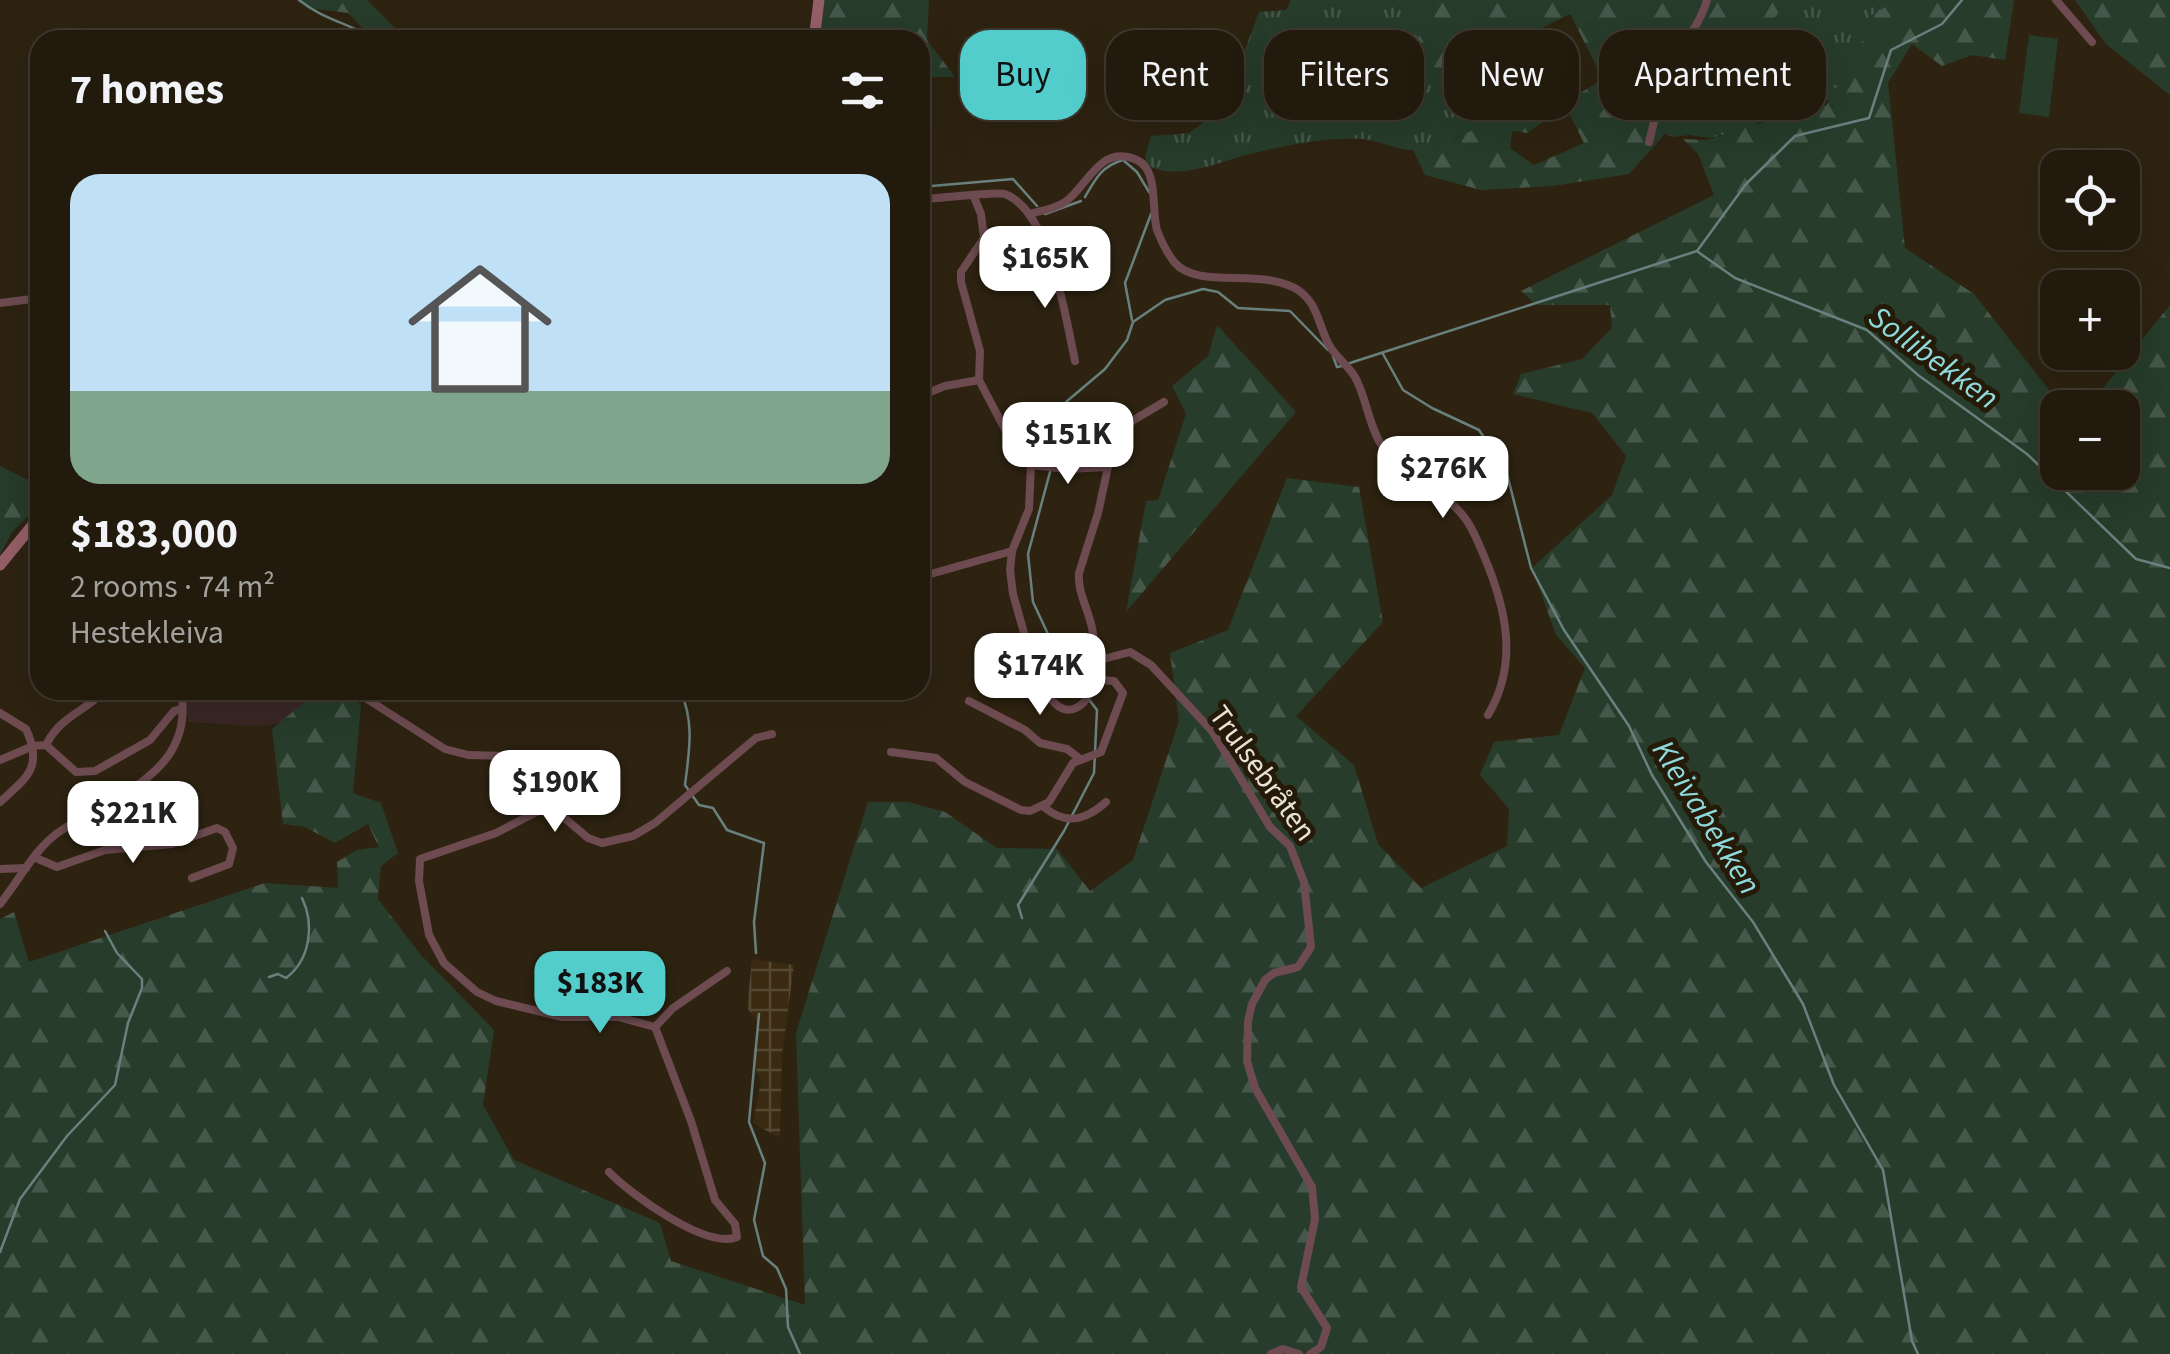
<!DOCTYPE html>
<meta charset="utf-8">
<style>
body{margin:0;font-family:"Source Sans 3",sans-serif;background:#2a2316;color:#f1f3f6;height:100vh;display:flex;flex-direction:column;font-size:38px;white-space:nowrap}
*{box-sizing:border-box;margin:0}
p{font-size:32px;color:#a2a19d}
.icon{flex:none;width:55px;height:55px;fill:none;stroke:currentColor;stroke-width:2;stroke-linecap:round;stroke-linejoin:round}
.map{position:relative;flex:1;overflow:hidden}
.drawer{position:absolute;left:30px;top:30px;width:900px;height:670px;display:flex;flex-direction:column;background:#221a0d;border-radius:30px;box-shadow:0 10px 40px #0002,0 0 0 2px #3f382e}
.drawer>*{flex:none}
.banner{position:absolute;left:960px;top:30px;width:950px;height:90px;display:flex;gap:20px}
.controls{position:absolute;left:2040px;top:150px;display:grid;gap:20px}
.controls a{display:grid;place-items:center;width:100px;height:100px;border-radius:20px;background:#221a0d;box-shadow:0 10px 40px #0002,0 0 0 2px #3f382e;font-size:50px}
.price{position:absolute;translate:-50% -85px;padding:0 22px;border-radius:20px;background:#fff;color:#222;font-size:32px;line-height:65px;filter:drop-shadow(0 2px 5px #0008)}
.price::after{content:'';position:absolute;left:50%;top:60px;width:30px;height:22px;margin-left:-15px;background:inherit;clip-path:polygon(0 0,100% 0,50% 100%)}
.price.selected{background:#52cdcc;color:#111}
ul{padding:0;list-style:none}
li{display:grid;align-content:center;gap:20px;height:530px;padding:0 40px}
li+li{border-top:2px solid #3f382e}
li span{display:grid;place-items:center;height:310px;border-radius:30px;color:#555}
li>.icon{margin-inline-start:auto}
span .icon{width:180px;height:180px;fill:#fffc;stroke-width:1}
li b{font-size:42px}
h2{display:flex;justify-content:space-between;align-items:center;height:120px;padding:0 40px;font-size:42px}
.chip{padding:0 35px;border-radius:30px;background:#221a0d;box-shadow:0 10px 40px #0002,0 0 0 2px #3f382e;font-size:35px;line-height:90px}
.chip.selected{background:#52cdcc;color:#111}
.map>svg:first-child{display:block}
.industrial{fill:url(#industrial-grid)}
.education{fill:#3a2725}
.grass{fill:url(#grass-tufts)}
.forest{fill:url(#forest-firs);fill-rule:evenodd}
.pitch{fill:#273c2b}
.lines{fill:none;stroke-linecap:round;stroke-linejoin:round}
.stream{stroke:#68817e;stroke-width:2.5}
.street{stroke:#6d4b50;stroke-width:8}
.secondary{stroke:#955f67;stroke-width:11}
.labels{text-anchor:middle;stroke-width:10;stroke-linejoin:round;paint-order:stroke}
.street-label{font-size:30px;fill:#e9e2d6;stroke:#251a08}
.water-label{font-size:32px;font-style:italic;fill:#8ed9dc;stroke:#251a08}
</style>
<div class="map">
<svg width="2170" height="1354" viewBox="0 0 2170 1354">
<defs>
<pattern id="industrial-grid" width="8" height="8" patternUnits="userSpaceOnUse" patternTransform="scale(2.5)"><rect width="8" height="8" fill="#392a11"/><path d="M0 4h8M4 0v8" fill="none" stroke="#564933"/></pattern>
<pattern id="grass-tufts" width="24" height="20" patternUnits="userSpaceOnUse" patternTransform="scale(2.5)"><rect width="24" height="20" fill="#273c2b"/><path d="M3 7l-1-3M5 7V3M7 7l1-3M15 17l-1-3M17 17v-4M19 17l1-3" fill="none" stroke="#465849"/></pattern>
<pattern id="forest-firs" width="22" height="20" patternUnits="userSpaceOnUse" patternTransform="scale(2.5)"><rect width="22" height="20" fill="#273c2b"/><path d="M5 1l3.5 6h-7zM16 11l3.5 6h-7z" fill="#465849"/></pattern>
</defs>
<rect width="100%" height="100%" fill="#2e2311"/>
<!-- industrial -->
<path class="industrial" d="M 752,959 L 794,965 L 782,1055 L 780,1138 L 753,1123 L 761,1081 L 752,1060 L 759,1023 L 747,1008 Z"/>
<!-- education -->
<path class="education" d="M 186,690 L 321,690 L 284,723 L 257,726 L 188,722 Z"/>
<!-- grass -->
<g class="grass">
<path d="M 1291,0 L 1433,0 L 1434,18 L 1401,58 L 1410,77 L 1438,80 L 1481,112 L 1481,126 C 1461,136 1437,148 1415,150 C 1398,151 1379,140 1362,139 C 1324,137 1282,146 1246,155 C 1213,164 1180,180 1148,166 L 1145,156 L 1151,136 L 1189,133 L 1207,120 L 1204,78 C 1246,70 1244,48 1259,12 L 1286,10 Z"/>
<path d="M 1783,0 L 1953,0 L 1841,101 C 1803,103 1778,76 1763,44 Z"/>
<path d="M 1756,45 C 1763,57 1756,64 1757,77 C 1758,94 1768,99 1767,118 L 1747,129 L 1710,138 L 1689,135 L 1673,137 L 1664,133 L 1663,117 L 1676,81 C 1689,73 1703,84 1717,77 C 1732,68 1739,51 1756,45 Z"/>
</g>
<!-- forest -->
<g class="forest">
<path d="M 301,0 L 367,0 L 407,40 L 374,40 L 348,13 L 308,8 Z"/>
<path d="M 819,0 L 929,0 L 927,40 L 955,77 L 920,77 L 920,40 L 812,40 Z"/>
<path d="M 1433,0 L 1787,0 L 1774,19 L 1769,47 L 1762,50 L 1752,33 C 1729,69 1724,79 1680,79 L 1667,105 L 1665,134 L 1629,174 L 1553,186 L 1481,190 L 1425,175 L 1413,150 L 1455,139 L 1480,126 L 1481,112 L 1438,80 L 1410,77 L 1401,58 L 1434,18 ZM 1570,14 L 1603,79 L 1564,103 L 1584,143 L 1534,165 L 1510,148 L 1512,131 L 1527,133 L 1554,114 L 1552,78 L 1521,88 L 1521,38 Z"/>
<path d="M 1897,0 L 2014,0 L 2005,60 L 1972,55 L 1942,66 L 1912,44 L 1888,83 L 1905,248 L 1974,294 L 2049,390 L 2079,407 L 2058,408 L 2058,472 L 2122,472 L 2122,408 L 2088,407 L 2170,305 L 2170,1354 L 0,1354 L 0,919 L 14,912 L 29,962 L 265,883 L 338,888 L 337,862 L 357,850 L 379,847 L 368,824 L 335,843 L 305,827 L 283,824 L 272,729 L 319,690 L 346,690 L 361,705 L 353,793 L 381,803 L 398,853 L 381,866 L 378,899 L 420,954 L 494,1030 L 483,1105 L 514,1160 L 660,1223 L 671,1261 L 805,1305 L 796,1033 L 868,802 L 908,802 L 945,812 L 997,848 L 1057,849 L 1090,891 L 1133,860 L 1179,721 L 1170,653 L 1228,630 L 1287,478 L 1359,487 L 1383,622 L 1296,716 L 1354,765 L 1378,844 L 1421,888 L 1507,846 L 1509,809 L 1480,775 L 1494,742 L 1559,735 L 1585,668 L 1556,635 L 1532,568 L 1612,495 L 1626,456 L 1592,413 L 1513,394 L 1521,374 L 1582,359 L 1612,328 L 1610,305 L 1536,305 L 1521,291 L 1714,195 L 1698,154 L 1683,139 L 1707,140 L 1778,118 L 1764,66 L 1777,65 L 1826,106 L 1869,28 L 1870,16 Z"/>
<path d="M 2075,0 L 2170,0 L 2170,95 L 2106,44 Z"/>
<path d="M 1217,325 L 1296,412 L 1126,612 L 1146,501 L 1158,500 L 1186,414 L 1172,386 L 1208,356 Z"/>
<path d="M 0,466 L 40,486 L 40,504 L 12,532 L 0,555 Z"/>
</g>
<!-- pitch -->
<path class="pitch" d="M 2029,35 L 2058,39 L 2049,117 L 2019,113 Z"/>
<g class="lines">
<!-- stream -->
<g class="stream">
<path d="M 299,0 C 324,20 349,23 376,40"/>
<path d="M 920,187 L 1013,179 L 1037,206"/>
<path d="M 1085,197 C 1096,178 1102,166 1123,160 L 1137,172 L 1149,192"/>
<path d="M 1045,214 L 1081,201"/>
<path d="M 1698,252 L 1735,278 L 1867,330 L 1918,375 L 2027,454 L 2136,559 L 2170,568"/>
<path d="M 1132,320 L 1125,283 L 1151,214"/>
<path d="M 1383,354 L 1403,390 L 1432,408 L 1479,430 L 1506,470 L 1531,568 L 1564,630 L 1629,726 L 1652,775 L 1706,862 L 1753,922 L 1803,1004 L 1834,1085 L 1883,1170 L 1912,1341 L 1918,1354"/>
<path d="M 1333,356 L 1337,367 L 1342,366"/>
<path d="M 1350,363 L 1697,251 L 1746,184 L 1795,136 L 1869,118 L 1891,50 L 1942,24 L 1962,0"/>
<path d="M 1051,464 L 1066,402 L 1105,369 L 1127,340 L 1133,322 L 1165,300 L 1203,289 L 1218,292 L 1238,308 L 1290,311 L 1328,350"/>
<path d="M 1050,472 L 1028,554 L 1033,602 L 1062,664"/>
<path d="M 680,690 C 695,722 689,752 685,785 L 699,805 L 713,808 L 727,830 L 764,843 L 754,922 L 756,953"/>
<path d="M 1022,918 L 1018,905 L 1064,831 L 1094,773 L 1097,710 L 1067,671"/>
<path d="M 269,977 L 278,974 L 286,978 C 310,960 315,925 302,898"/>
<path d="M 759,1014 L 749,1122 L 765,1163 L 754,1220 L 763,1256 L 777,1268 L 786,1289 L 788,1327 L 800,1354"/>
<path d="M 0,1252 L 20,1199 L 67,1136 L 115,1085 L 128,1023 L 142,988 L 142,979 L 117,953 L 105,931"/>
</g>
<!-- street -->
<g class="street">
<path d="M 2056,0 L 2092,42"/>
<path d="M 1649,142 C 1655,119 1660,93 1669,71 C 1680,47 1700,25 1707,0"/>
<path d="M 974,197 L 981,214 L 984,238 L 961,272 L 961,282 L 980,351 L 979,380 L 1011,441 L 1031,465 L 1029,509 L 1012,551 L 1010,570 L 1013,594 L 1028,647 L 1034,655 L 1052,669 L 1069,668 L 1130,652 L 1151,665 L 1212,731 L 1270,827 L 1290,846 L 1304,882 L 1311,947 L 1298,967 L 1274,973 L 1265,980 L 1252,1004 L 1248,1021 L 1247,1061 L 1255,1088 L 1312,1187 L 1315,1219 L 1301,1287 L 1327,1328 L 1321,1347 L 1310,1354"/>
<path d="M 920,199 C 938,199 994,191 1005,194 C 1050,211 1066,319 1075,361"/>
<path d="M 1029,214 C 1041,211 1054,209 1065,202 C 1088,187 1099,143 1137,160 C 1159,170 1151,210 1157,230 C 1161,241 1167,253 1175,263 C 1199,290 1261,267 1298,290 C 1317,303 1318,322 1327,341 C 1333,355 1347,364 1355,377 C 1366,397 1368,421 1379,441 C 1397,473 1434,484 1458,510 C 1471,523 1477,540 1484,556 C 1506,608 1519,663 1488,715"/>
<path d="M 0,303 L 40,298"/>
<path d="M 920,396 L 945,386 L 979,380"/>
<path d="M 1031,465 L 1067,469 L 1108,467"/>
<path d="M 920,577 L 1012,551"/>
<path d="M 1093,634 C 1091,613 1077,594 1079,573 L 1098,513 L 1108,467 L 1121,436 L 1132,421 L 1164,402"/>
<path d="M 353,690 L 445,749 L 468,755 L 509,756 L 529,764 L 561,815 L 588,838 L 602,843 L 633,836 L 655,823 L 756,738 L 772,734"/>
<path d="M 619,690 L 624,694"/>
<path d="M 969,701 L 1025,730 L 1040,743 L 1067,749 L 1080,759"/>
<path d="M 0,713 L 26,729 C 44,768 26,778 0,802"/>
<path d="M 46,745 C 61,715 84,713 105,690"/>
<path d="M 891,752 L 936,758 L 965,782 L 1021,810 L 1030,811 L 1049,802 L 1073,763 L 1101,752 L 1123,693 L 1114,681 L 1101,680 C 1090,686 1091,696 1082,704 C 1054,728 1034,670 1029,651"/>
<path d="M 0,760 L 33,746 L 46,745 L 76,772 L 95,771 L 150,740 L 174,711 L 182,709"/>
<path d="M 552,804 L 496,833 L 420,859 L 419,881 L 429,935 L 444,963 L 477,992 L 496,1001 L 562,1017 L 618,1017 L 655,1027 L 691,1121 L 715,1200 L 735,1224 L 737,1237 C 707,1250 630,1194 609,1172"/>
<path d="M 1044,807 C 1066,826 1086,820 1106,802"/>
<path d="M 36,858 L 57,867 L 105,850 L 172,844 L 217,828 L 225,832 L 233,848 L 229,864 L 192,878"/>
<path d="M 0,869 L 26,868"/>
<path d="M 0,904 C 19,881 34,849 59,832 C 112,795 196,775 181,690"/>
<path d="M 655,1027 L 673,1008 L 727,971"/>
<path d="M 1271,1354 L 1283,1349 L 1299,1354"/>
</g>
<!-- secondary -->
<g class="secondary">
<path d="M 814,40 L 819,0"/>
<path d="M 0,565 L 40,516"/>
</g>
</g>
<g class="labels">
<!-- street labels -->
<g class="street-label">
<text transform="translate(1263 773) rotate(54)" y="10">Trulsebråten</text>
</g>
<!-- water labels -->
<g class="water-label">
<text transform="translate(1934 357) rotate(36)" y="11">Sollibekken</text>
<text transform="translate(1707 817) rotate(58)" y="11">Kleivabekken</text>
</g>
</g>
</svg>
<div class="controls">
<a><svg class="icon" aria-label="locate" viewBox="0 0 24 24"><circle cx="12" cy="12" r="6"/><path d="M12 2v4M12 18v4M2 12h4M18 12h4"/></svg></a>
<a>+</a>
<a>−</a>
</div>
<b class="price" style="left:1045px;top:311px">$165K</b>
<b class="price" style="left:1068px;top:487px">$151K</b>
<b class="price" style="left:1443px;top:521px">$276K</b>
<b class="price" style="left:1040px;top:718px">$174K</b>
<b class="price" style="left:555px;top:835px">$190K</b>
<b class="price" style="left:133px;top:866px">$221K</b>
<b class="price selected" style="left:600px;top:1036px">$183K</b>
<div class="banner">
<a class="chip selected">Buy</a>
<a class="chip">Rent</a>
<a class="chip">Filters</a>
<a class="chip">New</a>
<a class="chip">Apartment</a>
</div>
<section class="drawer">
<h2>7 homes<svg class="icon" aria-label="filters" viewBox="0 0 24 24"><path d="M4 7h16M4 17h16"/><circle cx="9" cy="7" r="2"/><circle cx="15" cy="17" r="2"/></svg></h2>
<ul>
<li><span style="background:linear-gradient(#bfe0f5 70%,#7fa58c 0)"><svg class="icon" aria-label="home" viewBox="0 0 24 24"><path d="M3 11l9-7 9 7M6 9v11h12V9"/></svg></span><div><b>$183,000</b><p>2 rooms · 74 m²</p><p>Hestekleiva</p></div></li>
</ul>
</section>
</div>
